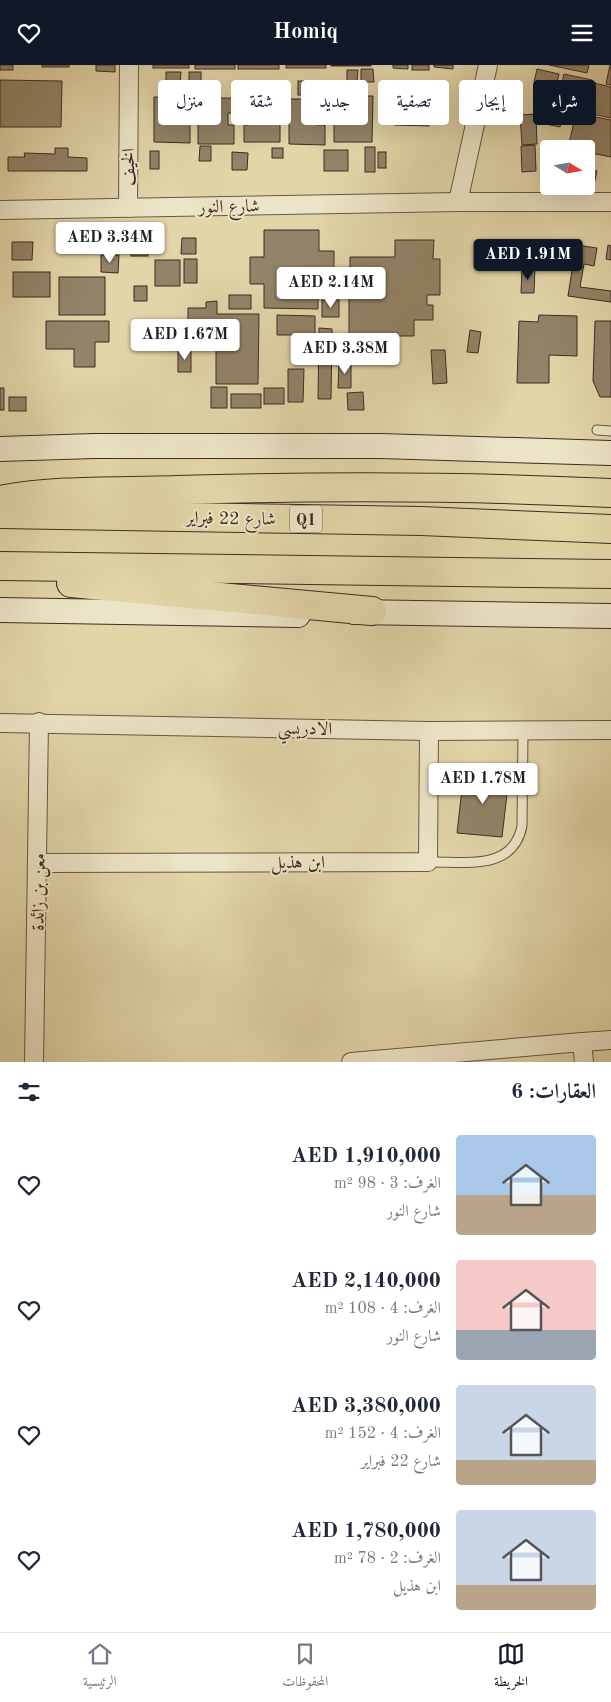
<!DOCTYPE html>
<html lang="ar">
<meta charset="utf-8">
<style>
body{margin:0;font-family:"Old Standard TT",Amiri,serif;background:#f2f2f3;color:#1f2937;direction:rtl;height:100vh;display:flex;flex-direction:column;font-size:19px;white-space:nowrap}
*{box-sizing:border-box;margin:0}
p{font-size:16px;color:#747a83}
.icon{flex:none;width:28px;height:28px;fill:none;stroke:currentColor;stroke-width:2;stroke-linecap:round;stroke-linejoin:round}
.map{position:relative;height:997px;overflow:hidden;direction:ltr}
.panel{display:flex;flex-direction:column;background:#fff;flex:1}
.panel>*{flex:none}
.banner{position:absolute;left:15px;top:15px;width:581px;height:45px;direction:rtl;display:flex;gap:10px}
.needle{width:32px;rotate:101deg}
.fabs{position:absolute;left:540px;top:75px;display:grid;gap:10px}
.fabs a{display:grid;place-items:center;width:55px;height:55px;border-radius:5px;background:#fff;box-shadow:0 5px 20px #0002;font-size:25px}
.price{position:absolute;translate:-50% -42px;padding:0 11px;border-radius:5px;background:#fff;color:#222;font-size:16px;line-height:32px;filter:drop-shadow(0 1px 2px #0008)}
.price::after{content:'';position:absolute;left:50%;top:30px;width:15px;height:11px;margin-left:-8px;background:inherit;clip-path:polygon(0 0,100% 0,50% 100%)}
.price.selected{background:#111827;color:#fff}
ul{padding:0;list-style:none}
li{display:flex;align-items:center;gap:15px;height:125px;padding:0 15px}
li span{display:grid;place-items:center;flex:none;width:140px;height:100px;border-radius:5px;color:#555}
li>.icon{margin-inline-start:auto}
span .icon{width:60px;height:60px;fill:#fffc;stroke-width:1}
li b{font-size:21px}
h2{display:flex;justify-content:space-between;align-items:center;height:60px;padding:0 15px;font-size:21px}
.tag{padding:0 18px;border-radius:5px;background:#fff;box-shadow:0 5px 20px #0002;font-size:18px;line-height:45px}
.tag.selected{background:#111827;color:#fff}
header{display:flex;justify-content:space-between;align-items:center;height:65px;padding:0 15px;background:#111827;color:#fff;font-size:22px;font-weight:700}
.tab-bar{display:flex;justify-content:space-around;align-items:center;height:70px;border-top:1px solid #e0e1e3;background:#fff;font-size:14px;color:#747a83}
.tab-bar a{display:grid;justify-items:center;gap:2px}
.tab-bar .selected{color:#111827}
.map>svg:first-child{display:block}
.building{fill:#938368;stroke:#3e2b23}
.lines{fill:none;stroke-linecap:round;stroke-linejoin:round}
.service-casing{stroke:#675644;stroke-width:11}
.minor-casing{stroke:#675644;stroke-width:20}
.secondary-casing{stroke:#3e2b23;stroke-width:26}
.motorway-casing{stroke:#3e2b23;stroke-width:30}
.service{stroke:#ece4c6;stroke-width:9}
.minor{stroke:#ece4c6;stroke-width:18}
.secondary{stroke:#ece4c6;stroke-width:24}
.motorway{stroke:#e2d5a8;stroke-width:28}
.labels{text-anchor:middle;stroke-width:4;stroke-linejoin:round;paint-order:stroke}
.shield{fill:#ece4c6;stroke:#726254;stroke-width:1}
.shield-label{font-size:16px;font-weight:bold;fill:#3e2b23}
.street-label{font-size:18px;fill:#3e2b23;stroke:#ece4c6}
</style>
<header><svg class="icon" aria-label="menu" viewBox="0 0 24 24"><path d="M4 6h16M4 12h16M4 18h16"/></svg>Homiq<svg class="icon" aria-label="heart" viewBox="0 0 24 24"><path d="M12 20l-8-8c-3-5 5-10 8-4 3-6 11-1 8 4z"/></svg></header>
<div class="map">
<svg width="611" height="997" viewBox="0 0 611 997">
<rect width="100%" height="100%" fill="#e2d5a8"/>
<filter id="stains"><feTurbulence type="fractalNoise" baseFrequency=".004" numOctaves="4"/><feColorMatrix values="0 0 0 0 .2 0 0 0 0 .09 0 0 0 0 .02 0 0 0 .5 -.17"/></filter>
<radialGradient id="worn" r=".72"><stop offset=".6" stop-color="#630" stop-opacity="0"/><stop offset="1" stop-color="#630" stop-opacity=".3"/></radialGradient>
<!-- building -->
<g class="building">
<rect x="0" y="0" width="13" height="5"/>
<rect x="42" y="0" width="27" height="2"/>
<path d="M 96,0 L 115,0 L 115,7 L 96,6 Z"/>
<rect x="153" y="0" width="36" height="3"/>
<rect x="195" y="0" width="40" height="4"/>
<rect x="238" y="0" width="41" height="4"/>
<rect x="286" y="0" width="40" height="3"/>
<rect x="331" y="0" width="40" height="1"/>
<path d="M 393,0 L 408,0 L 408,4 L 393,3 Z"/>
<rect x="412" y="0" width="17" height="5"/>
<path d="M 434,0 L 453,0 L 453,4 L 434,2 Z"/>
<path d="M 549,0 L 589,0 L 587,8 Z"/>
<path d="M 610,0 L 611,0 L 611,20 L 606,19 Z"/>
<path d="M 361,4 L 373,4 L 374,17 L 361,17 Z"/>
<path d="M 537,4 L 559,9 L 556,22 L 534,17 Z"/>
<path d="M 347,5 L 358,5 L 357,17 L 347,17 Z"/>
<path d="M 166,7 L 181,7 L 180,18 L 166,18 Z"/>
<rect x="189" y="7" width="12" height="10"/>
<path d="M 564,9 L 592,15 L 586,47 L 557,40 Z"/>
<path d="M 0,15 L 62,16 L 61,62 L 0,62 Z"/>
<rect x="298" y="16" width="18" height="14"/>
<path d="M 594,18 L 611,22 L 611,53 L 588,48 Z"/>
<path d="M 394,20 L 430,20 L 429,61 L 394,60 Z"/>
<path d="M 334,31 L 373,31 L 372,77 L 334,77 Z"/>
<path d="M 154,32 L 190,33 L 190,78 L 154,77 Z"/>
<path d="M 244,32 L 280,32 L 280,77 L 244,77 L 244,60 L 248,60 L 248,49 L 244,49 Z"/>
<path d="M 198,33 L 235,33 L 235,48 L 228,48 L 228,60 L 234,60 L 234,79 L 198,79 Z"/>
<path d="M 289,34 L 325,34 L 325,49 L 317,49 L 317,60 L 325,60 L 325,80 L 289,79 Z"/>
<path d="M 544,44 L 563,48 L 560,62 L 541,58 Z"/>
<path d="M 576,48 L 611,55 L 611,92 L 586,87 L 586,84 L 568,83 Z"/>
<path d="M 536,49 L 537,79 L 522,80 L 520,50 Z"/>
<path d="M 535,80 L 536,106 L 522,107 L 521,81 Z"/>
<path d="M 200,81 L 211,81 L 211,96 L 199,96 Z"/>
<rect x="365" y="82" width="10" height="25"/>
<path d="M 55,83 L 68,83 L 68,92 L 87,93 L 87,106 L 8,106 L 8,92 L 25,92 L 24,88 L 55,89 Z"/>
<rect x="272" y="83" width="11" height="10"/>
<rect x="324" y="85" width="24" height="21"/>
<rect x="150" y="86" width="9" height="18"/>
<path d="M 232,87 L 248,88 L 247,105 L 232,105 Z"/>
<rect x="378" y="87" width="8" height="16"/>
<path d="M 544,95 L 549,95 L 549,110 L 541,109 Z"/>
<path d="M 586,103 L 597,106 L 594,120 L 586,118 Z"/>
<path d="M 66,162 L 122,162 L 122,186 L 67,186 Z"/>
<path d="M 264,165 L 319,165 L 319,186 L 334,186 L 334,210 L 327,210 L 326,220 L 318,220 L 318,244 L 264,243 L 264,219 L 250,219 L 250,192 L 264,192 Z"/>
<path d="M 182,173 L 196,173 L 196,189 L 181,189 Z"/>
<rect x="131" y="175" width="17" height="16"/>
<path d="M 395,175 L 434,175 L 433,194 L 440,194 L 440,230 L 427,230 L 427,240 L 433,240 L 433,255 L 414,255 L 414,271 L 349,271 L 349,224 L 357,224 L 357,205 L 350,205 L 350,192 L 395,192 Z"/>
<path d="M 12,177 L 33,177 L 32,195 L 12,195 Z"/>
<path d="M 576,180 L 597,183 L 594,201 L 584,199 L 580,222 L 611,226 L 611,237 L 568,231 Z"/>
<path d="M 608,180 L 611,181 L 611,195 L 606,194 Z"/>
<path d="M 101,190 L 119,190 L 118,208 L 101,207 Z"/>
<rect x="184" y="194" width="13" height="24"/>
<rect x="155" y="195" width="25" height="26"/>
<path d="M 522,203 L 535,203 L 534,228 L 521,228 Z"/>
<rect x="13" y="207" width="37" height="25"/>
<rect x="59" y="212" width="46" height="38"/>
<rect x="134" y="221" width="13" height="15"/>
<rect x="229" y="230" width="22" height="14"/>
<rect x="322" y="235" width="17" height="17"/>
<path d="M 217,236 L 217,249 L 259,249 L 258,319 L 216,319 L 216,274 L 188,274 L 188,243 L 206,243 L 206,237 Z"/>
<path d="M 277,250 L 315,251 L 315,270 L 277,270 Z"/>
<path d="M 539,250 L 577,251 L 577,291 L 549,290 L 549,318 L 517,318 L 519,256 L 538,257 Z"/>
<path d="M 46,256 L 109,256 L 109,277 L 95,277 L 95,302 L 74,302 L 74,284 L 46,284 Z"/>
<path d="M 595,256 L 611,256 L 611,332 L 600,332 L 593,316 Z"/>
<path d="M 319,263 L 332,264 L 331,334 L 318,334 Z"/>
<path d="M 470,265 L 481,267 L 478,288 L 467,287 Z"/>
<rect x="178" y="285" width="13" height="22"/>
<path d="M 431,285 L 445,285 L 447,318 L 433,319 Z"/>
<path d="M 339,297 L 351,297 L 351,323 L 338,323 Z"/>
<path d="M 288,304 L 304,304 L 303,337 L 288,337 Z"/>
<rect x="211" y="322" width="16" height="21"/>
<rect x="0" y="323" width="4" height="22"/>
<rect x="264" y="323" width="20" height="16"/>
<path d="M 363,327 L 364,345 L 348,345 L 347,328 Z"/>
<rect x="231" y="329" width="30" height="14"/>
<rect x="9" y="332" width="17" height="14"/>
<path d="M 464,707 L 509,712 L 502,772 L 457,768 Z"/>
</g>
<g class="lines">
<defs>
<g id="service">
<path d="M 597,365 L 611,366"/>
<path d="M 428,797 C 464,796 513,807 522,761 L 523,667"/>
</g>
<g id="minor">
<path d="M 458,137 L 488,0"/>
<path d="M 128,143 L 129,0"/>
<path d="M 0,145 L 458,137 L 611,137"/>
<path d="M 0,658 L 429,666 L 611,665"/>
<path d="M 38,798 L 428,797 L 429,666"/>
<path d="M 582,977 L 611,975"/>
<path d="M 34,997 L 39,657"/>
<path d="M 351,997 L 582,977 L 584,997"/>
</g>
<g id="secondary">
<path d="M 0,384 L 94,381 L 380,381 L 611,388"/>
<path d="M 0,545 L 298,550"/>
<path d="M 354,547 L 611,551"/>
</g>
<g id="motorway">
<path d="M 0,435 C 57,424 119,427 177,425 C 321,421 467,421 611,428"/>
<path d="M 0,449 L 421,456 L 611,464"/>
<path d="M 0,501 L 611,509"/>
<path d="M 71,518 L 372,546"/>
</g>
</defs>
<!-- service casing -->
<use href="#service" class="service-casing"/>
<!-- minor casing -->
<use href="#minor" class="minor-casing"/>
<!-- secondary casing -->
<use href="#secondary" class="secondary-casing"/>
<!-- motorway casing -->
<use href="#motorway" class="motorway-casing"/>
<!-- service -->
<use href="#service" class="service"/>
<!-- minor -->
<use href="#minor" class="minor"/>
<!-- secondary -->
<use href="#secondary" class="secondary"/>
<!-- motorway -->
<use href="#motorway" class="motorway"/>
</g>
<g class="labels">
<!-- shield labels -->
<rect class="shield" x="290" y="440.5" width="32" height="27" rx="4"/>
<g class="shield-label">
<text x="306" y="460">Q1</text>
</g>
<!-- street labels -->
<g class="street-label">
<text transform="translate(128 102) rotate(-90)" y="6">الخيف</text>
<text transform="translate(229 141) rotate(-1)" y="6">شارع النور</text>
<text transform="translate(231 453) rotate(1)" y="6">شارع 22 فبراير</text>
<text transform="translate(305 663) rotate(1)" y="6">الادريسي</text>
<text x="298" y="803">ابن هذيل</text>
<text transform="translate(38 827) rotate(-89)" y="6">معن بن زائدة</text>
</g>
</g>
<rect width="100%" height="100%" filter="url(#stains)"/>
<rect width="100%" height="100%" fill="url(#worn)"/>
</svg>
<div class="fabs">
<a><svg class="needle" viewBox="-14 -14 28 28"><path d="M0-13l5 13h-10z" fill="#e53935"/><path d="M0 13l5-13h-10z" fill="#747a83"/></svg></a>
</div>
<b class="price" style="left:110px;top:199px">AED 3.34M</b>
<b class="price selected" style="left:528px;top:216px">AED 1.91M</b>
<b class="price" style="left:331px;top:244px">AED 2.14M</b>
<b class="price" style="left:185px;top:296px">AED 1.67M</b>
<b class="price" style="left:345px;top:310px">AED 3.38M</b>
<b class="price" style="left:483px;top:740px">AED 1.78M</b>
<div class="banner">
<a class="tag selected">شراء</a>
<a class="tag">إيجار</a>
<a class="tag">تصفية</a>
<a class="tag">جديد</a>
<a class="tag">شقة</a>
<a class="tag">منزل</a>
</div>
</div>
<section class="panel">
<h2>العقارات: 6<svg class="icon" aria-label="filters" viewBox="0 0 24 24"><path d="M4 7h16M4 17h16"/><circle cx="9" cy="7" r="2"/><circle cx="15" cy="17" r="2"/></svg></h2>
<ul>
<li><span style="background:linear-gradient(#a9c7e8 60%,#b9a48a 0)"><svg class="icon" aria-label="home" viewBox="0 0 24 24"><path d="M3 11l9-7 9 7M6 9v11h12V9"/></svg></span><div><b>AED 1,910,000</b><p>الغرف: 3 · 98 m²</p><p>شارع النور</p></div><svg class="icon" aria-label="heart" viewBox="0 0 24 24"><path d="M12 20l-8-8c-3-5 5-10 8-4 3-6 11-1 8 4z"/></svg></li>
<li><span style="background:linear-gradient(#f6c9c9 70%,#9aa5b1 0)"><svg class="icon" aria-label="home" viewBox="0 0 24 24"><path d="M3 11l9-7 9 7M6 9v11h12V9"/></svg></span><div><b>AED 2,140,000</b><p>الغرف: 4 · 108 m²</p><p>شارع النور</p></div><svg class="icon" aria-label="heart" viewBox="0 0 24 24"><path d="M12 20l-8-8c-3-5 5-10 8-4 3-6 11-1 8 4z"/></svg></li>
<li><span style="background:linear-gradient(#c9d6e8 75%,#b9a48a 0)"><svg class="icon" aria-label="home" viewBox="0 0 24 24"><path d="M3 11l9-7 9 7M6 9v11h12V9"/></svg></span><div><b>AED 3,380,000</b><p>الغرف: 4 · 152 m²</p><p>شارع 22 فبراير</p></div><svg class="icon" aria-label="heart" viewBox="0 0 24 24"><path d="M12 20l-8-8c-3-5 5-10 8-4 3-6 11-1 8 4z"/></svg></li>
<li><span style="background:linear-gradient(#c9d6e8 75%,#b9a48a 0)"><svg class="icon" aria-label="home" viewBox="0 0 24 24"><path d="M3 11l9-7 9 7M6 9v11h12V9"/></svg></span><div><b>AED 1,780,000</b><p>الغرف: 2 · 78 m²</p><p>ابن هذيل</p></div><svg class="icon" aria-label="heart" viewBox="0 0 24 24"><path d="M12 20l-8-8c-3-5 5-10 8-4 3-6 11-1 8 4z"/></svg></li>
</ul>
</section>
<nav class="tab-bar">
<a class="selected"><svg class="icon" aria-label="map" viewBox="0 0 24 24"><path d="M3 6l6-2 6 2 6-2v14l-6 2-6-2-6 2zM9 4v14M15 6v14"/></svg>الخريطة</a>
<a><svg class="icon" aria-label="saved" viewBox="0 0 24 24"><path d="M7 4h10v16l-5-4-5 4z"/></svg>المحفوظات</a>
<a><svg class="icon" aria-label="home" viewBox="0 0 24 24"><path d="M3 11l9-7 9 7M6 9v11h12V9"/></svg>الرئيسية</a>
</nav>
